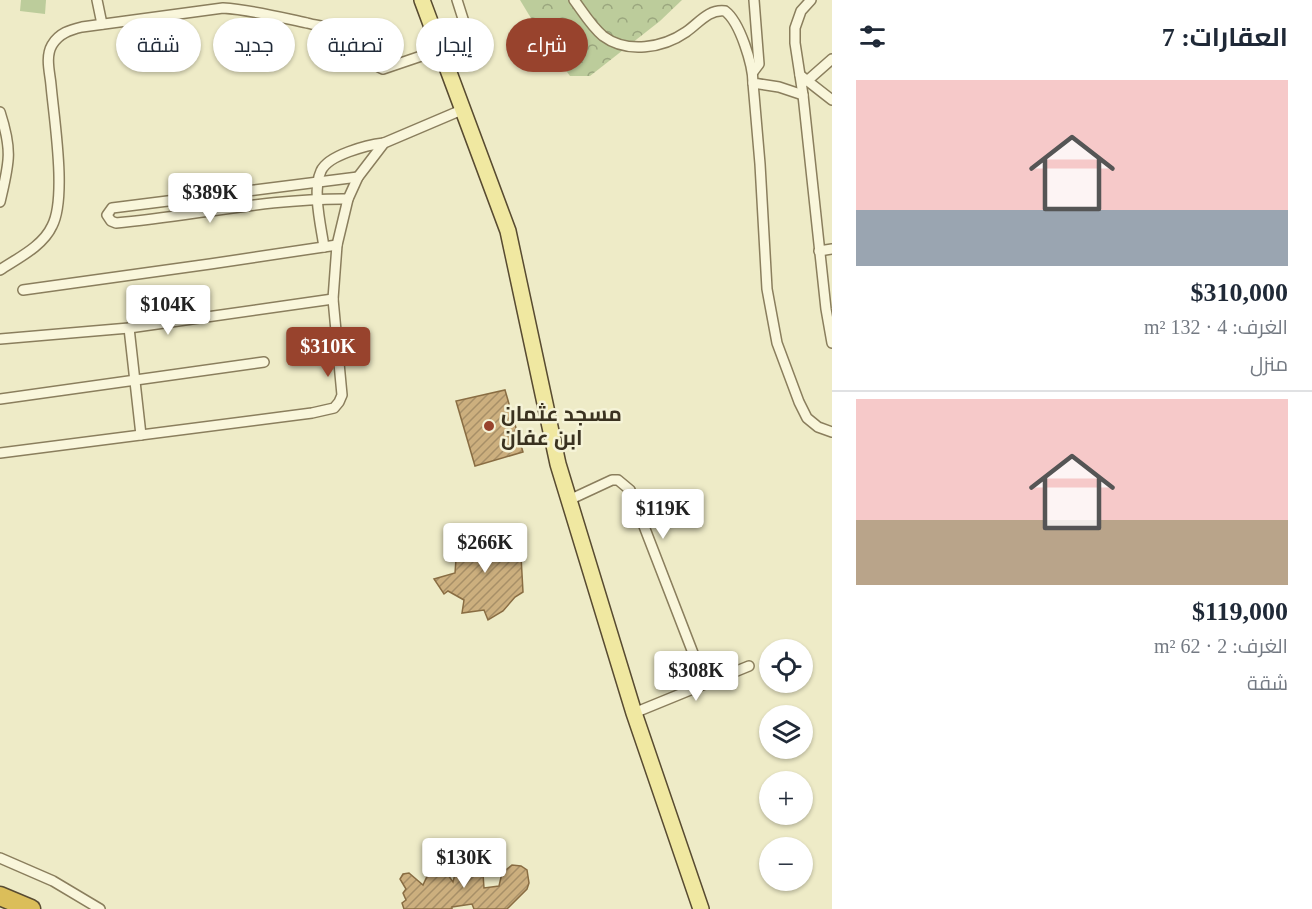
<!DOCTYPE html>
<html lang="ar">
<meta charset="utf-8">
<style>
body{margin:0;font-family:"Times New Roman",Cairo,serif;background:#f2f2f3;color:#1f2937;direction:rtl;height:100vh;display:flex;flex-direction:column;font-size:22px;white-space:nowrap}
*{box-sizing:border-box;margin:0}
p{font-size:20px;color:#747a83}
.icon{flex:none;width:33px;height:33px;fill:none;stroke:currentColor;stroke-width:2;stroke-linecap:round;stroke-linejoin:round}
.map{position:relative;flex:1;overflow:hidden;direction:ltr}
.drawer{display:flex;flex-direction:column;background:#fff;width:480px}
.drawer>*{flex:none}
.hud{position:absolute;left:18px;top:18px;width:570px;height:54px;direction:rtl;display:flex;gap:12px}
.tools{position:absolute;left:759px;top:639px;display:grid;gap:12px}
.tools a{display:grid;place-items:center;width:54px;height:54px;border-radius:50%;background:#fff;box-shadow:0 2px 4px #0004;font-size:30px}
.price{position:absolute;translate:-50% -51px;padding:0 14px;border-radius:6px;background:#fff;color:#222;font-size:20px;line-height:39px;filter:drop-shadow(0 2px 3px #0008)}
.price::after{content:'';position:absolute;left:50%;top:36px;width:18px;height:14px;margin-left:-9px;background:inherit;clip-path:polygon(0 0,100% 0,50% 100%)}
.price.current{background:#98432d;color:#fff}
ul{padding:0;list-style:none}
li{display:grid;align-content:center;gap:12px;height:318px;padding:0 24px}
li+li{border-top:2px solid #e0e1e3}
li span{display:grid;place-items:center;height:186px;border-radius:0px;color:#555}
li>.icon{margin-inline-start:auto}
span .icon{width:108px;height:108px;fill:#fffc;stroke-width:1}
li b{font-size:26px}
h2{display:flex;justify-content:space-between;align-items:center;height:72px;padding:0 24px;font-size:26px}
.chip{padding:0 21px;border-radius:27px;background:#fff;box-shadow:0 2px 4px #0004;font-size:21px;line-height:54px}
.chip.current{background:#98432d;color:#fff}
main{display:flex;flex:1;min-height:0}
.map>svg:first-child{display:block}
.green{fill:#bccc9b}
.forest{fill:url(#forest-crowns)}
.building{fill:url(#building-hatch);stroke:#896d43;stroke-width:1.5}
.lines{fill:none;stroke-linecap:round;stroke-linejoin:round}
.street-casing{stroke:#8a7e5d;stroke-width:12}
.primary-casing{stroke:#584b31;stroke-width:18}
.highway-casing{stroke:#584b31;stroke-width:21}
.street{stroke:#f9f6db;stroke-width:9}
.primary{stroke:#f0e8a1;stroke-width:15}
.highway{stroke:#dbbe5a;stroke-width:18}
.poi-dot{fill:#98432d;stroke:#f5f3d7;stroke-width:2}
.labels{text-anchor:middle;stroke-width:5;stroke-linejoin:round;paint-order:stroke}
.poi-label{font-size:21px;font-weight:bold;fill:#3a3220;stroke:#f5f3d7;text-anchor:start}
</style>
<main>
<section class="drawer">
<h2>العقارات: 7<svg class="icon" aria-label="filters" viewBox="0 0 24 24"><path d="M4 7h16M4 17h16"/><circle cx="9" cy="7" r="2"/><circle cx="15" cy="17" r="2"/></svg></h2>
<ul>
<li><span style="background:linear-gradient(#f6c9c9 70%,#9aa5b1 0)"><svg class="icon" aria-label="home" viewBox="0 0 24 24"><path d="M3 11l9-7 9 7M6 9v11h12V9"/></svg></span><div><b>$310,000</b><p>الغرف: 4 · 132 m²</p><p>منزل</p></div></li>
<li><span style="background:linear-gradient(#f6c9c9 65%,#b9a48a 0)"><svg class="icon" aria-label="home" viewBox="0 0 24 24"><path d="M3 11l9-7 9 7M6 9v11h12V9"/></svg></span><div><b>$119,000</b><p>الغرف: 2 · 62 m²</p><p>شقة</p></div></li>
</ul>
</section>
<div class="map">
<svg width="832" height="909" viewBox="0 0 832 909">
<defs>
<pattern id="forest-crowns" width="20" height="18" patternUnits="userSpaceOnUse" patternTransform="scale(1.5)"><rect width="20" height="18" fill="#bccc9b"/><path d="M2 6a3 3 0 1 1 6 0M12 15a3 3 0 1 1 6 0" fill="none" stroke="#9aa67e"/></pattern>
<pattern id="building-hatch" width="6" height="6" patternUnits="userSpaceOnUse" patternTransform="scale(1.5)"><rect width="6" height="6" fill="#ccaf7e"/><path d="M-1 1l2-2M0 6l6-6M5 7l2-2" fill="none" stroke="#a78f67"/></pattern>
</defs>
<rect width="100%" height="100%" fill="#eeebc7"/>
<!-- green -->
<path class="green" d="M 21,0 L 46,0 L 45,14 L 20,11 Z"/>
<!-- forest -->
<path class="forest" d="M 520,0 L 682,0 L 660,21 L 590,76 L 570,76 L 546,43 Z"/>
<!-- building -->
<g class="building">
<path d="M 505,390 L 523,452 L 475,466 L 456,401 Z"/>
<path d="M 466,528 L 476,528 L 476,533 L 491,540 L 498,531 L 510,551 L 518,549 L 521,556 L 523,592 L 515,597 L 503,611 L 488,620 L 484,610 L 462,613 L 464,600 L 448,591 L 444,594 L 434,579 L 455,573 L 456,559 L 466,550 L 457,530 Z"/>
<path d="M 473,862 L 481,868 L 483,874 L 484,888 L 499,886 L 502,873 L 512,865 L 521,866 L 527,870 L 529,883 L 527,889 L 507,909 L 474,909 L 472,904 L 452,907 L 452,909 L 404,909 L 402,903 L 406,900 L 403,893 L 406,889 L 400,879 L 403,874 L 409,873 L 423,885 L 429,872 L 436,868 L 446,872 L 453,882 L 456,870 L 462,863 Z"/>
</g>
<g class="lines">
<defs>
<g id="street">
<path d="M 97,0 L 102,24"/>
<path d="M 457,0 L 477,63"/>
<path d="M 574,0 C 583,12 591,26 603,36 C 627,54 663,48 686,32 C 699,23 708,9 725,11 C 740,22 753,65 753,83 L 779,87 L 803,95"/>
<path d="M 811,0 L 801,11 L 795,28 L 795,43 L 803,95 L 826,309 L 832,343"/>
<path d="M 753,72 L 759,64 L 754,0"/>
<path d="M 800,75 L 832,100"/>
<path d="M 807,81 L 832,59"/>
<path d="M 753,83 L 760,164 L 767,289 L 777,343 L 799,402 L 807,418 L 818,427 L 832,432"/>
<path d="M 0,112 C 13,152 9,163 0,202"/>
<path d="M 348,199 C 270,198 193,216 116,223 L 111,221 L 107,215 L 112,208 L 358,177"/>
<path d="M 324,247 C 321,226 312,190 321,171 C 328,155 367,145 384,143"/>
<path d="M 819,251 L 832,249"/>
<path d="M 0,270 C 18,258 43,246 52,226 C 67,198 54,119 51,85 C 50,73 45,57 52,45 C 59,33 70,30 82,27 L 223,8 C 252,10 279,17 307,23 C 323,27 342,29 356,38 C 369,45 369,64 383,69 L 442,49"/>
<path d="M 23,290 L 210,264 L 337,245"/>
<path d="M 129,328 L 141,435"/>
<path d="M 0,339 L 129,328 L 333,299"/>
<path d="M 0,399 L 264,362"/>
<path d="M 0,453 L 312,413 L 334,408 L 339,402 L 342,395 L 333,299 L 337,245 L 348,199 L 358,177 L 384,143 L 464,109"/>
<path d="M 569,500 L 612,480 L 618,480 L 630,490 L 705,684"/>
<path d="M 634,713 L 749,666"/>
<path d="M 0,858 L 53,881 L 100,909"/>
</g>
<path id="primary" d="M 422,0 L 508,231 L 558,464 L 634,713 L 701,909"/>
<path id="highway" d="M 0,896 L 31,909"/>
</defs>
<!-- street casing -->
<use href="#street" class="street-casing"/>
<!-- primary casing -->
<use href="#primary" class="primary-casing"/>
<!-- highway casing -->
<use href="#highway" class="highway-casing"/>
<!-- street -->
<use href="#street" class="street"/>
<!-- primary -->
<use href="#primary" class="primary"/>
<!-- highway -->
<use href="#highway" class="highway"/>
</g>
<!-- markers -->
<circle class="poi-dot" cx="489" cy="426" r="6"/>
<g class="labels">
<!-- poi labels -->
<g class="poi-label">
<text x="501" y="421">مسجد عثمان<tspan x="501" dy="24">ابن عفان</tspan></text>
</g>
</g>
</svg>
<div class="tools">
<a><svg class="icon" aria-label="locate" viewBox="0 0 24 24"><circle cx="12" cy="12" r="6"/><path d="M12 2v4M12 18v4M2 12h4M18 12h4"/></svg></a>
<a><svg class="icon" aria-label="layers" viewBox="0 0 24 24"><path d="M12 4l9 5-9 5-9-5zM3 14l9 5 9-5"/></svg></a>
<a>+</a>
<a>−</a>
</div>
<b class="price" style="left:210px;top:224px">$389K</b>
<b class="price" style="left:168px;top:336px">$104K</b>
<b class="price current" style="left:328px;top:378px">$310K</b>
<b class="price" style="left:663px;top:540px">$119K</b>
<b class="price" style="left:485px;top:574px">$266K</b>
<b class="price" style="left:696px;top:702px">$308K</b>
<b class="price" style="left:464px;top:889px">$130K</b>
<div class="hud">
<a class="chip current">شراء</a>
<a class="chip">إيجار</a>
<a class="chip">تصفية</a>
<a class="chip">جديد</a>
<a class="chip">شقة</a>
</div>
</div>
</main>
